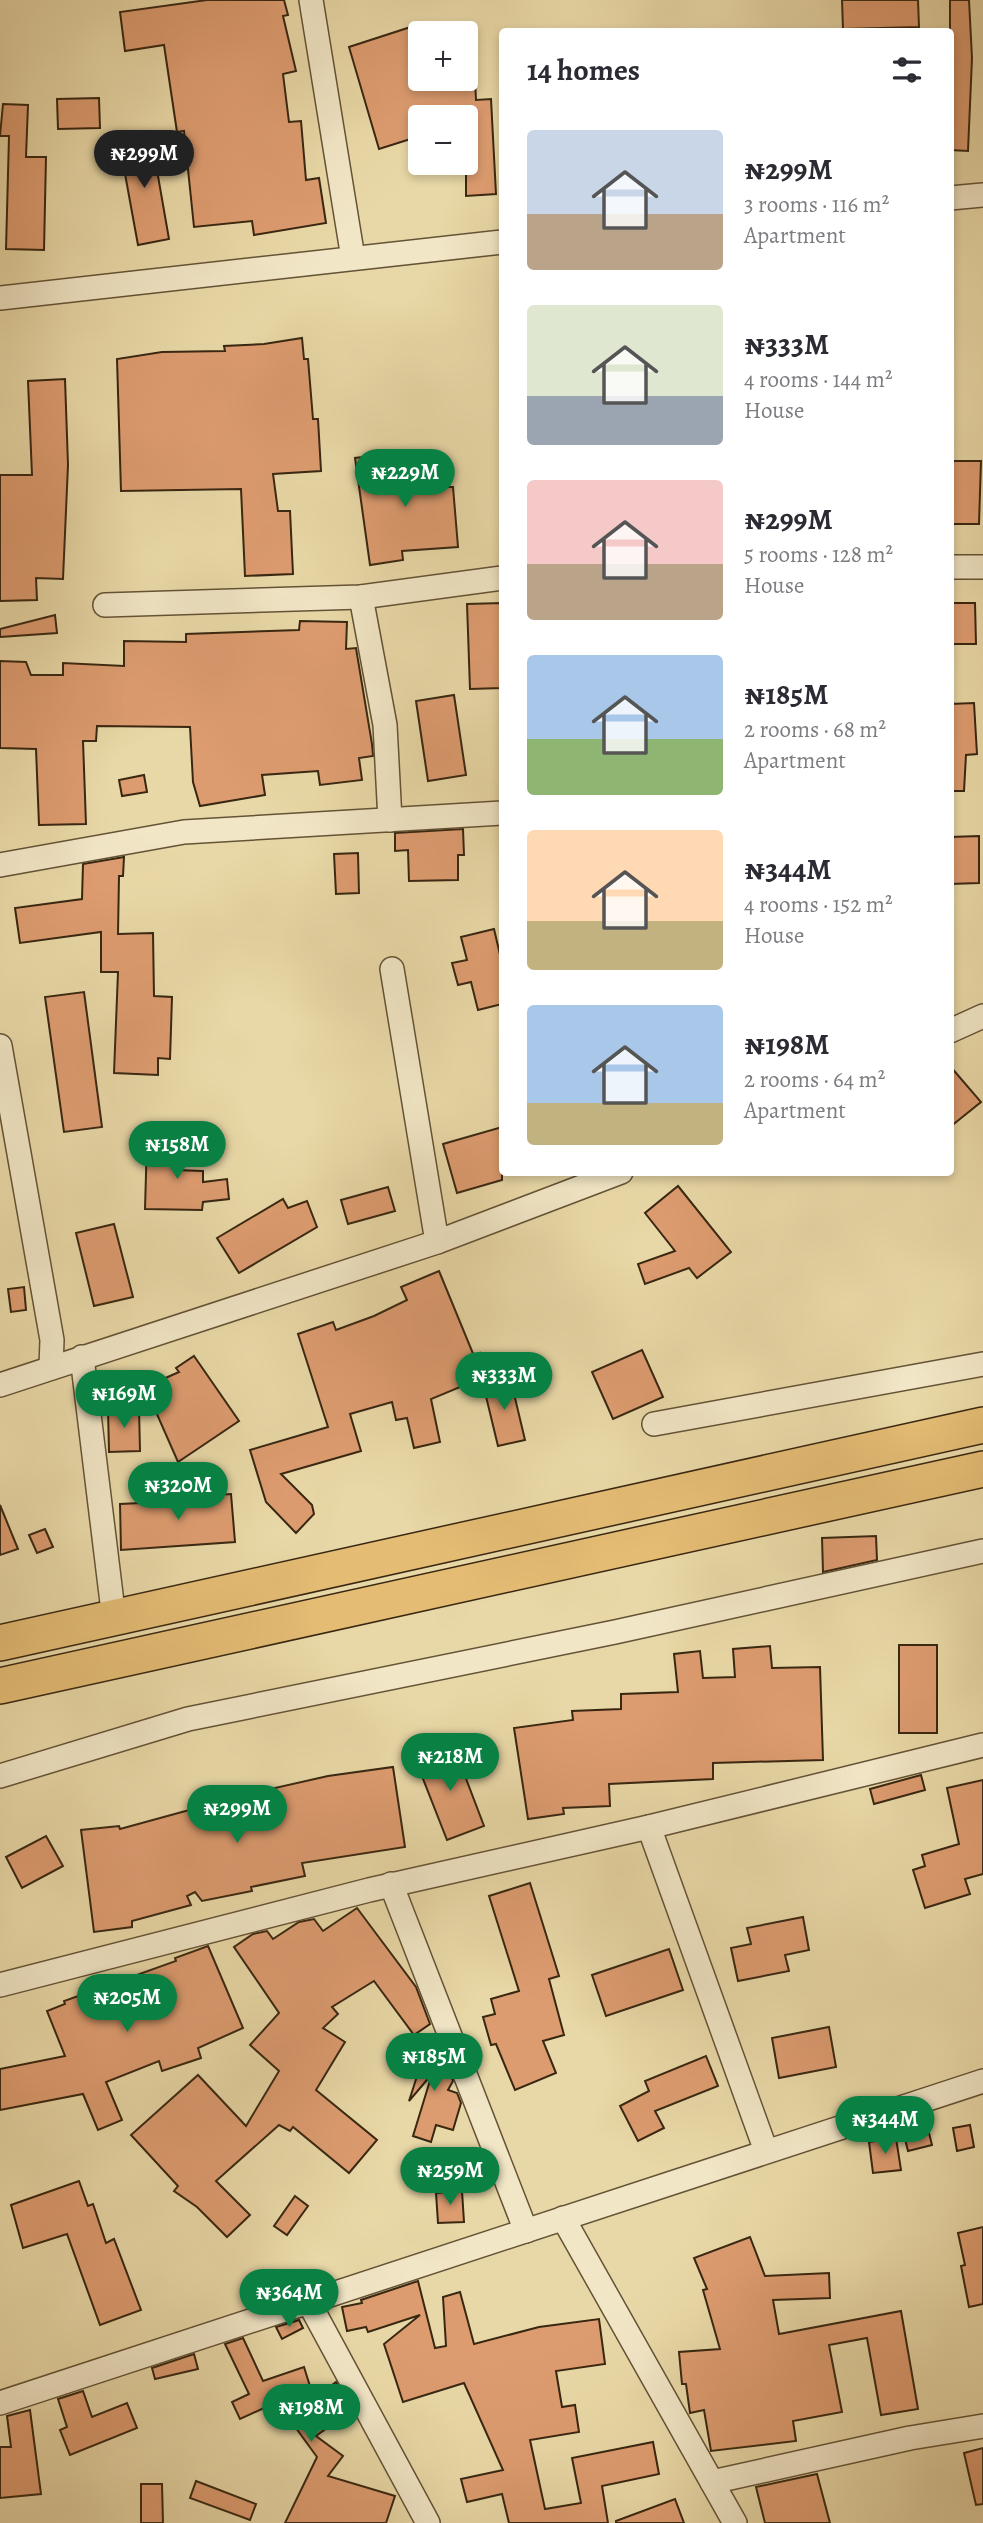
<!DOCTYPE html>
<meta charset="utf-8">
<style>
body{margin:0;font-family:Alegreya,serif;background:#f2f2f3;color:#2b2b33;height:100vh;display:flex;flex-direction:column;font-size:26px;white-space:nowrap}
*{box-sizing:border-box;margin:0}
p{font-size:23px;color:#7c7c81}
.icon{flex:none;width:38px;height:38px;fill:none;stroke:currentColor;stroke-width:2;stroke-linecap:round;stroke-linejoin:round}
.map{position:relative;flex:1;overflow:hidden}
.drawer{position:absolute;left:499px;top:28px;width:455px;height:1148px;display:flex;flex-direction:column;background:#fff;border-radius:7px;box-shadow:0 4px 10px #0003}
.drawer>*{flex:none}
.tools{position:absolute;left:408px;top:21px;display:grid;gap:14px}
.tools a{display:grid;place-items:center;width:70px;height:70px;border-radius:7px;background:#fff;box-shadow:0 4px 10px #0003;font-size:35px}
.price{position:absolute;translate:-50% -60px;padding:0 16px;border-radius:24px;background:#0b8043;color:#fff;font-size:23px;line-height:46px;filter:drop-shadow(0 2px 4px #0008)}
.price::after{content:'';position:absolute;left:50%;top:42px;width:21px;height:16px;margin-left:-10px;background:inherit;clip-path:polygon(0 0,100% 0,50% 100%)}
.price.selected{background:#222;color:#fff}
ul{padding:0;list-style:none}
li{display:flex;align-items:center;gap:21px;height:175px;padding:0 28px}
li span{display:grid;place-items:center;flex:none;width:196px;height:140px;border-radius:7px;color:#555}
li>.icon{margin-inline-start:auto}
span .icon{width:84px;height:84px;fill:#fffc;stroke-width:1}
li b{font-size:30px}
h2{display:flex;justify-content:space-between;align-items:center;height:84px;padding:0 28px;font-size:30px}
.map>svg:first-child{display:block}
.building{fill:#dd9c70;stroke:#382711;stroke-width:2}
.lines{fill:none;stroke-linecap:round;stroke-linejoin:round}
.street-casing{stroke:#645336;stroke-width:26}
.primary-casing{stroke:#382711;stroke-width:38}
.street{stroke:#f1e6c6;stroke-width:23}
.primary{stroke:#e4bc74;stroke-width:35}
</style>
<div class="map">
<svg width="983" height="2523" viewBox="0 0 983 2523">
<rect width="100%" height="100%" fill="#e9d8a7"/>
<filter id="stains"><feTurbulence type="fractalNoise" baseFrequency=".00286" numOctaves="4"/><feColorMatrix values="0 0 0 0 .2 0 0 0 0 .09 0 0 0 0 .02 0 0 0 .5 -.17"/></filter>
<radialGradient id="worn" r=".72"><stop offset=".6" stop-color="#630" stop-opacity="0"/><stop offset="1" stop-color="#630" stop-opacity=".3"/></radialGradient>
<!-- building -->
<g class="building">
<path d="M 207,0 L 284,0 L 288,15 L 283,16 L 296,71 L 283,74 L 289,122 L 301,121 L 306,180 L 319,178 L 326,223 L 254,235 L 252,221 L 194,227 L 184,131 L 177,132 L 164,45 L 125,51 L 120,12 Z"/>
<path d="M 842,0 L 918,0 L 919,27 L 843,29 Z"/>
<path d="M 950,0 L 969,0 L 972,58 L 968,151 L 950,150 Z"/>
<path d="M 420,24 L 420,79 L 475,79 L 476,100 L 491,99 L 496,194 L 466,196 L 466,117 L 420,117 L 420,136 L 379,149 L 349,47 Z"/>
<path d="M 99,98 L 100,128 L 58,129 L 57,99 Z"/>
<path d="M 3,104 L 28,105 L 26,157 L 46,157 L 44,250 L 6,249 L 9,136 L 0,136 Z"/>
<path d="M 151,136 L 169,239 L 138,245 L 119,141 Z"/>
<path d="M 302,338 L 304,359 L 308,359 L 313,419 L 318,419 L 321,471 L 273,474 L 278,511 L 290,511 L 293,574 L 245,576 L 241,489 L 121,491 L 117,359 L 162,352 L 225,351 L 224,346 L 264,344 Z"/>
<path d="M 65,379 L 68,465 L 63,579 L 36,578 L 37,600 L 0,601 L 0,475 L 32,475 L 28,381 Z"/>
<path d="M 391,454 L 393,470 L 447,465 L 449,487 L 453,487 L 458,547 L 402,551 L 403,560 L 370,565 L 355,458 Z"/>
<path d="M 950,461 L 981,461 L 979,524 L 950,524 Z"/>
<path d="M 502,603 L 502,688 L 470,689 L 467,604 Z"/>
<path d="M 950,603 L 975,603 L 976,644 L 950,644 Z"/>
<path d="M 55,615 L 57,633 L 0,637 L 0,629 Z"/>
<path d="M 300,621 L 347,622 L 346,649 L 356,648 L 372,744 L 373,756 L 359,758 L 362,780 L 320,785 L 318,771 L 262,775 L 265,795 L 200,806 L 193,782 L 190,727 L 97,726 L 96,741 L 83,741 L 86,824 L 39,825 L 36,749 L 0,748 L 0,661 L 26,662 L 31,675 L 63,675 L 63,663 L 124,666 L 124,641 L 186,642 L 186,634 L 299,630 Z"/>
<path d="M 454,695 L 466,775 L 428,781 L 416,701 Z"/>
<path d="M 974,703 L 977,754 L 966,755 L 964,791 L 950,791 L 950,704 Z"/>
<path d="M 144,775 L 147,792 L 122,796 L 119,780 Z"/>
<path d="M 463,829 L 464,855 L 458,855 L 458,880 L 409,881 L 408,850 L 395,851 L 395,833 Z"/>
<path d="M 979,836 L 979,883 L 950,884 L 950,837 Z"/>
<path d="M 358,853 L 359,893 L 336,894 L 334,854 Z"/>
<path d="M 124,857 L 123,876 L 119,876 L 118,934 L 153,933 L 154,996 L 172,997 L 170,1059 L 158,1058 L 158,1075 L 114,1073 L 118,972 L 101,972 L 101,932 L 20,943 L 15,908 L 82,899 L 83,864 Z"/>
<path d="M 494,929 L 502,963 L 502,1004 L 478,1010 L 471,982 L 458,985 L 452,963 L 467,960 L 461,937 Z"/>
<path d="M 84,992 L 102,1127 L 64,1132 L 45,997 Z"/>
<path d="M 950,1066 L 981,1102 L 950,1127 Z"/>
<path d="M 502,1127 L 502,1180 L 457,1193 L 443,1144 Z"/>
<path d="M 147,1139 L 176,1140 L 176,1170 L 203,1171 L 203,1182 L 227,1179 L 229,1199 L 203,1202 L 202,1210 L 145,1209 Z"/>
<path d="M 678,1186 L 731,1252 L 697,1278 L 689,1268 L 645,1284 L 638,1264 L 675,1251 L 645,1213 Z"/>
<path d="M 388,1187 L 395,1211 L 348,1224 L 341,1200 Z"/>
<path d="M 283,1199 L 288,1208 L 307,1201 L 317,1227 L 239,1273 L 217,1238 Z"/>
<path d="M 114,1224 L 133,1297 L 94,1306 L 76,1233 Z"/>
<path d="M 439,1271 L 474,1356 L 480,1353 L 489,1375 L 431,1399 L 440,1442 L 414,1448 L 407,1418 L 396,1420 L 392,1402 L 350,1414 L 361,1451 L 281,1474 L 312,1505 L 314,1514 L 296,1533 L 266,1502 L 250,1450 L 328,1427 L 298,1334 L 333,1322 L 336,1330 L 374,1316 L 407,1300 L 401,1287 Z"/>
<path d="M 24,1287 L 26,1310 L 11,1312 L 8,1289 Z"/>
<path d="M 642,1350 L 663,1397 L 613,1419 L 592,1372 Z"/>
<path d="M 194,1356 L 239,1421 L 178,1462 L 145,1387 L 179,1372 L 176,1368 Z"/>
<path d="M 510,1377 L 525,1440 L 498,1446 L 483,1384 Z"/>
<path d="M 139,1408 L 140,1451 L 109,1452 L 108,1409 Z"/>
<path d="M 231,1494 L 235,1542 L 121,1550 L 120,1504 L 162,1502 L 162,1498 Z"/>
<path d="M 0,1505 L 18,1549 L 0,1555 Z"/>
<path d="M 45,1529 L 53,1547 L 37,1553 L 29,1535 Z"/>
<path d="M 876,1536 L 877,1560 L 823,1572 L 822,1538 Z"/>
<rect x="899" y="1645" width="38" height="88"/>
<path d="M 770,1646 L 772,1668 L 820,1667 L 823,1760 L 713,1763 L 713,1779 L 609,1784 L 610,1806 L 563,1808 L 564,1814 L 528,1819 L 514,1728 L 573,1720 L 572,1711 L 621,1709 L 621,1694 L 678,1692 L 674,1654 L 700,1651 L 703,1678 L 735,1677 L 733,1649 Z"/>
<path d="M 454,1747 L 484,1826 L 447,1840 L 416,1761 Z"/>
<path d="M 393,1767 L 405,1847 L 302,1863 L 305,1876 L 251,1887 L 252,1891 L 202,1901 L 195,1892 L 187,1896 L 191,1905 L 132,1921 L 132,1927 L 94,1932 L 81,1830 L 119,1826 L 120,1829 L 244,1795 L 328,1776 Z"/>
<path d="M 921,1775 L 925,1790 L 874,1804 L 870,1789 Z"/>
<path d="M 983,1780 L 983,1874 L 965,1879 L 970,1894 L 925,1908 L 913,1870 L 925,1866 L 922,1855 L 959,1844 L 947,1788 Z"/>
<path d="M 46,1836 L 63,1866 L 22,1888 L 6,1857 Z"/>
<path d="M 530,1883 L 559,1976 L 549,1979 L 564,2035 L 543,2041 L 556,2073 L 515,2090 L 496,2044 L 491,2045 L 483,2017 L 495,2014 L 491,1999 L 519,1991 L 489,1896 Z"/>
<path d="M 357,1908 L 416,1987 L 430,2024 L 414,2035 L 374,1981 L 332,2007 L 338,2014 L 323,2028 L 345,2042 L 316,2090 L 377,2140 L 349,2173 L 293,2127 L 290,2131 L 279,2125 L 216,2181 L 250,2215 L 227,2237 L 197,2207 L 174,2191 L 178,2186 L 131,2135 L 198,2075 L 246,2126 L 279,2071 L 250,2045 L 279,2013 L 234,1947 L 253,1934 L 267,1931 L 273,1939 L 299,1922 L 314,1919 L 323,1931 Z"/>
<path d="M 803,1917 L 809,1950 L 785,1955 L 789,1971 L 738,1981 L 731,1948 L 751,1944 L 747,1928 Z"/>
<path d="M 208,1946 L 243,2028 L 198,2048 L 201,2058 L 162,2071 L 159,2061 L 106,2082 L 122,2120 L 98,2130 L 83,2094 L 0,2110 L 0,2069 L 65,2056 L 47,2011 L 65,2004 L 64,2001 L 176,1961 L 175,1958 Z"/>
<path d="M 669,1949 L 683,1990 L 606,2016 L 592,1975 Z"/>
<path d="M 829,2027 L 836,2067 L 779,2078 L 772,2038 Z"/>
<path d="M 422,2042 L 441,2051 L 453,2081 L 448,2090 L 457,2093 L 461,2103 L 453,2130 L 436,2125 L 431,2142 L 413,2136 L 432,2074 L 409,2101 L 419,2070 L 411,2066 Z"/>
<path d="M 706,2056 L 718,2086 L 655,2111 L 664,2128 L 638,2141 L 620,2106 L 649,2091 L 645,2081 Z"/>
<path d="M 927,2125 L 932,2145 L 908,2151 L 903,2131 Z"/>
<path d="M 970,2125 L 974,2147 L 957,2151 L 953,2128 Z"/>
<path d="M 896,2138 L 901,2170 L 873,2173 L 869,2142 Z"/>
<path d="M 79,2181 L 88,2206 L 93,2204 L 106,2243 L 114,2239 L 141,2310 L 100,2325 L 67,2234 L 23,2248 L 11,2205 Z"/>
<path d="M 462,2191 L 464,2222 L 438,2223 L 436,2193 Z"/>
<path d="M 295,2196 L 308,2206 L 287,2235 L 274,2226 Z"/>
<path d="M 983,2227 L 983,2304 L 969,2307 L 961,2266 L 965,2265 L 958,2233 Z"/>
<path d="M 750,2237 L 765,2276 L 829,2273 L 830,2298 L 773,2300 L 779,2334 L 901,2311 L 918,2409 L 881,2415 L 867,2338 L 829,2345 L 842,2412 L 793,2421 L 796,2441 L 711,2451 L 704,2410 L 690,2413 L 686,2384 L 682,2384 L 679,2352 L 720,2349 L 703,2290 L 707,2289 L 694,2258 Z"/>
<path d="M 418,2281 L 435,2348 L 446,2346 L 443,2297 L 460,2292 L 474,2344 L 539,2327 L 599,2319 L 605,2364 L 556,2371 L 562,2407 L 575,2405 L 579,2432 L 530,2440 L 545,2509 L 581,2503 L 572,2458 L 653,2442 L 659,2474 L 602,2486 L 608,2523 L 509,2523 L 502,2494 L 467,2502 L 461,2479 L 503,2470 L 464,2383 L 403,2402 L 384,2344 L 420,2315 L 368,2332 L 366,2327 L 347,2331 L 342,2307 L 362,2303 L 361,2300 Z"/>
<path d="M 299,2320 L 303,2328 L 282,2339 L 276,2327 Z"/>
<path d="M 243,2338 L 263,2381 L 304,2367 L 314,2399 L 336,2382 L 353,2413 L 349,2412 L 316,2436 L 343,2456 L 328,2476 L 395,2496 L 386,2523 L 285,2523 L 317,2457 L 277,2402 L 240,2419 L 232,2402 L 249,2394 L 225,2344 Z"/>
<path d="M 194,2354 L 198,2369 L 155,2379 L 152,2368 Z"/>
<path d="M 83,2391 L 92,2417 L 127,2403 L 137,2428 L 70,2455 L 60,2430 L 67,2427 L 58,2399 Z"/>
<path d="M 30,2410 L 41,2494 L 0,2498 L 0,2447 L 11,2447 L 7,2416 Z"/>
<path d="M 983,2448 L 983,2504 L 976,2505 L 964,2453 Z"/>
<path d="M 817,2474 L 830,2523 L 765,2523 L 756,2487 Z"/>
<path d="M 196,2481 L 256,2504 L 250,2520 L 190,2498 Z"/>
<path d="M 141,2484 L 162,2484 L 163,2523 L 141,2523 Z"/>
<path d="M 675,2499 L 684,2523 L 616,2523 L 616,2521 Z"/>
</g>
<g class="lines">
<defs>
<g id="street">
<path d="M 311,0 L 353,258"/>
<path d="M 950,198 L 983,195"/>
<path d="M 0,298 L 502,242"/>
<path d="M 950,567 L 983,567"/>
<path d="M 361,597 L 385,725 L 390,820"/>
<path d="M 105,605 L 361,597 L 502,578"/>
<path d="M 0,865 L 184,832 L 502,813"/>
<path d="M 392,969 L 437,1242"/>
<path d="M 950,1031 L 983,1016"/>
<path d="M 0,1046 L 52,1340 L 51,1367"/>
<path d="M 82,1357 L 114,1619"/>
<path d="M 0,1385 L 437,1242 L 621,1172"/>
<path d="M 654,1424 L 983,1364"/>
<path d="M 0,1776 L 188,1719 L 615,1632 L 983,1551"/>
<path d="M 649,1827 L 766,2151"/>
<path d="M 391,1884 L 526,2231"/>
<path d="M 0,1985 L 369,1890 L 649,1827 L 983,1745"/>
<path d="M 563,2218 L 735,2523"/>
<path d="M 308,2301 L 428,2523"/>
<path d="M 0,2403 L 983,2081"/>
<path d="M 712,2482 L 910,2438 L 983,2426"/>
</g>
<g id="primary">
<path d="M 0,1643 L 983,1425"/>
<path d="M 0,1686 L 983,1469"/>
</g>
</defs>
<!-- street casing -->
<use href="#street" class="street-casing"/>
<!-- primary casing -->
<use href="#primary" class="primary-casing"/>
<!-- street -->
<use href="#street" class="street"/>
<!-- primary -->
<use href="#primary" class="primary"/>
</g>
<rect width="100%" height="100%" filter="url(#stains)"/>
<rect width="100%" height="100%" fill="url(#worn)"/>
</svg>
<div class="tools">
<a>+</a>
<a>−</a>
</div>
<b class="price selected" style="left:144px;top:190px">₦299M</b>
<b class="price" style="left:405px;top:509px">₦229M</b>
<b class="price" style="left:177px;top:1181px">₦158M</b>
<b class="price" style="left:504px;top:1412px">₦333M</b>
<b class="price" style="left:124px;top:1430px">₦169M</b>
<b class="price" style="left:178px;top:1522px">₦320M</b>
<b class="price" style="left:450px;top:1793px">₦218M</b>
<b class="price" style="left:237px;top:1845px">₦299M</b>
<b class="price" style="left:127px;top:2034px">₦205M</b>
<b class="price" style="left:434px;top:2093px">₦185M</b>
<b class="price" style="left:885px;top:2156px">₦344M</b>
<b class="price" style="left:450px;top:2207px">₦259M</b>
<b class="price" style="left:289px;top:2329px">₦364M</b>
<b class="price" style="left:311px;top:2444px">₦198M</b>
<section class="drawer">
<h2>14 homes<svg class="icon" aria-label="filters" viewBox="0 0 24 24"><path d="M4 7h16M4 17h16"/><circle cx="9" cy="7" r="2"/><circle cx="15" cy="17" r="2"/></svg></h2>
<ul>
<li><span style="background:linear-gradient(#c9d6e8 60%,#b9a48a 0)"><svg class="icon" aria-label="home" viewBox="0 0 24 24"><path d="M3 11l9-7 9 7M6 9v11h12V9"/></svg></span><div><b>₦299M</b><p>3 rooms · 116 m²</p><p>Apartment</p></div></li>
<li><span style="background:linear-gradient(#dfe7d0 65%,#9aa5b1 0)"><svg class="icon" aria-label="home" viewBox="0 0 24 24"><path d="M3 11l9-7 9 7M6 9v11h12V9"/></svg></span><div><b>₦333M</b><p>4 rooms · 144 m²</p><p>House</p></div></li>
<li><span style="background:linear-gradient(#f6c9c9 60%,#b9a48a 0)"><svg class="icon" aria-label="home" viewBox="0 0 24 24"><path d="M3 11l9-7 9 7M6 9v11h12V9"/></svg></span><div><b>₦299M</b><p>5 rooms · 128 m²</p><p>House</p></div></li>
<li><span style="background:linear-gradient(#a9c7e8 60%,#8fb573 0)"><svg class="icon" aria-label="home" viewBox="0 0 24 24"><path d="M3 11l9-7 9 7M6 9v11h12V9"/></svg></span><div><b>₦185M</b><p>2 rooms · 68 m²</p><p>Apartment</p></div></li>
<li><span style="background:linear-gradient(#ffd9b3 65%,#c2b280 0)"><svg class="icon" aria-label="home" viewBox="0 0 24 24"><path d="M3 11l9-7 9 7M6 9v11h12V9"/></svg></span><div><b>₦344M</b><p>4 rooms · 152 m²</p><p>House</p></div></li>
<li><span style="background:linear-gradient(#a9c7e8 70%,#c2b280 0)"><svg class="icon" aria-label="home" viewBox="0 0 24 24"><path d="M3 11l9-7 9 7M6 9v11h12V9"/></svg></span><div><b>₦198M</b><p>2 rooms · 64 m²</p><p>Apartment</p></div></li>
</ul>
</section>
</div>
